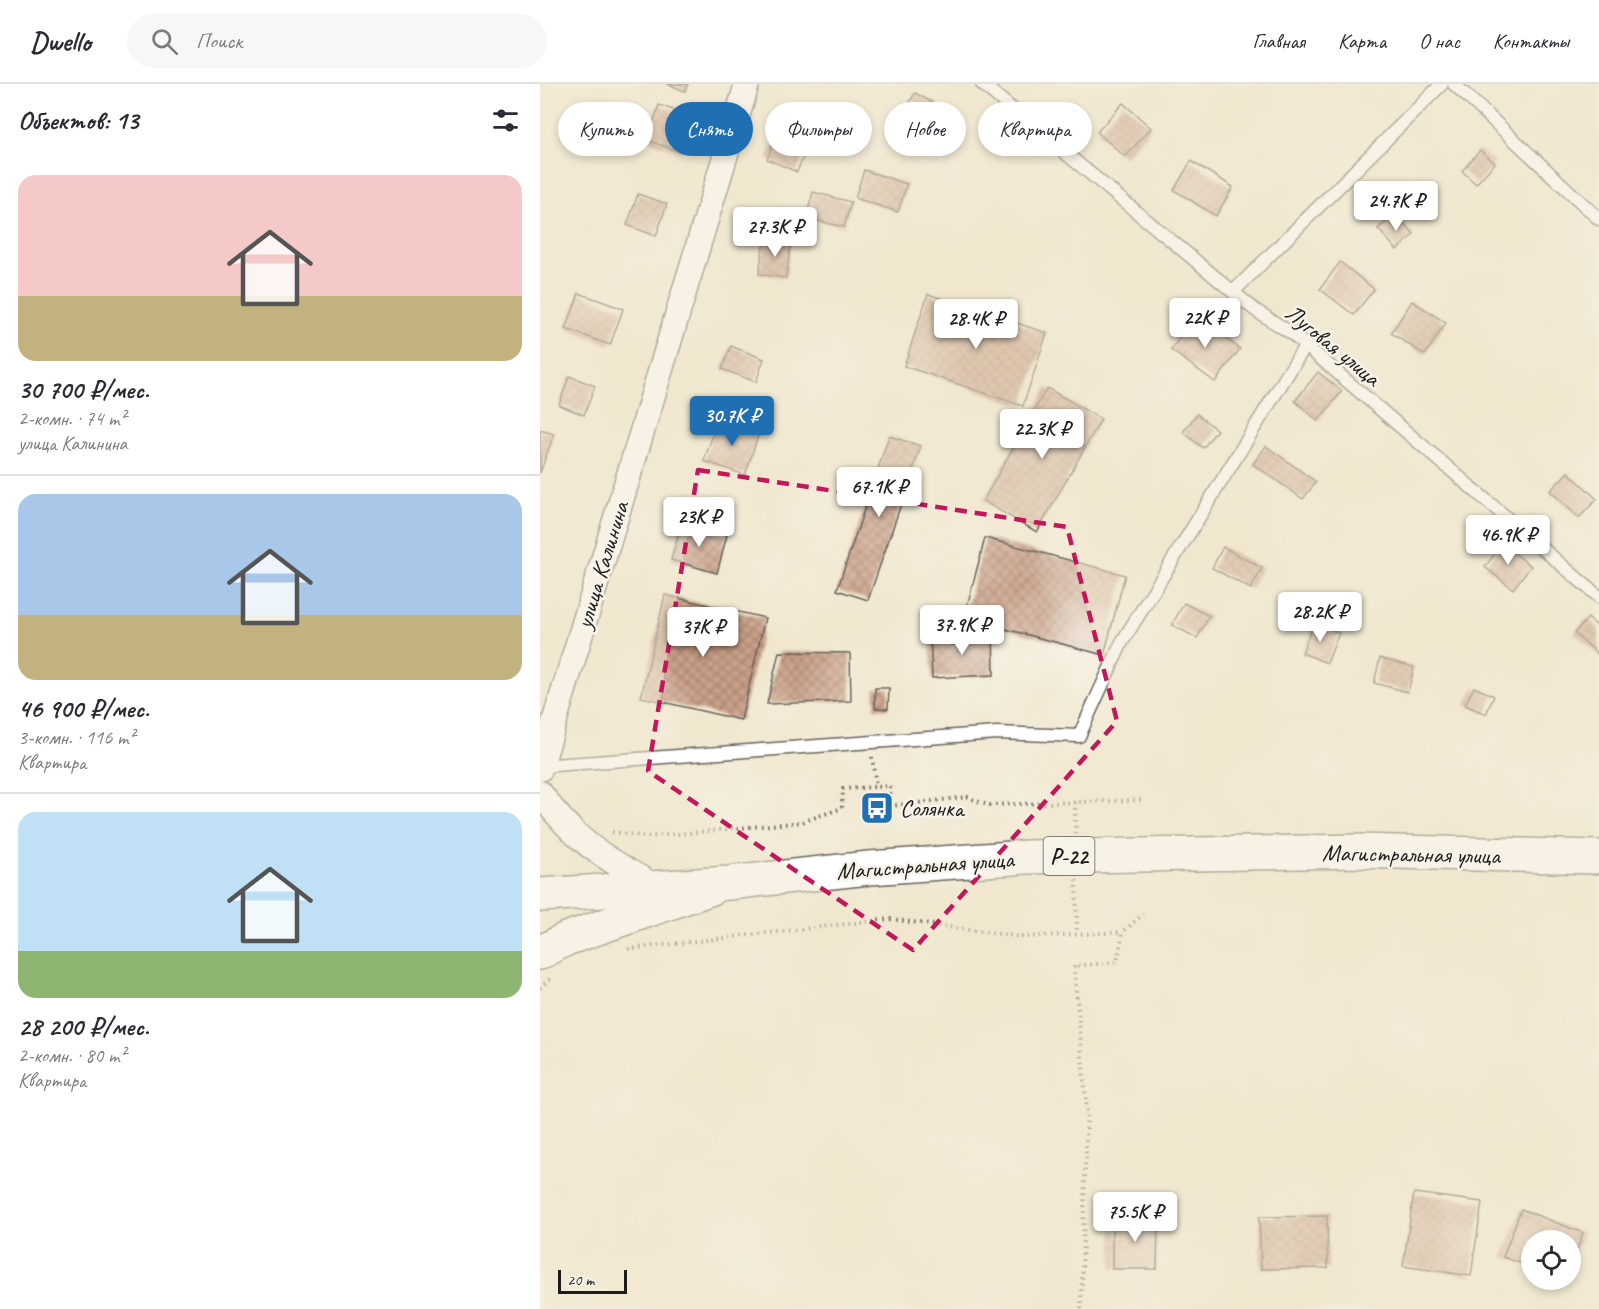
<!DOCTYPE html>
<html lang="ru">
<meta charset="utf-8">
<style>
body{margin:0;font-family:Caveat,sans-serif;background:#f7f7f7;color:#2b2b33;height:100vh;display:flex;flex-direction:column;font-size:22px;white-space:nowrap}
*{box-sizing:border-box;margin:0}
p{font-size:20px;color:#7c7c81}
.icon{flex:none;width:33px;height:33px;fill:none;stroke:currentColor;stroke-width:2;stroke-linecap:round;stroke-linejoin:round}
.map{position:relative;flex:1;overflow:hidden}
.panel{display:flex;flex-direction:column;background:#fff;width:540px}
.panel>*{flex:none}
.guide{position:absolute;left:18px;top:18px;width:570px;height:54px;display:flex;gap:12px}
.fabs{position:absolute;left:981px;top:1146px;display:grid;gap:12px}
.fabs a{display:grid;place-items:center;width:60px;height:60px;border-radius:50%;background:#fff;box-shadow:0 3px 9px #0003;font-size:30px}
.scale{position:absolute;left:18px;bottom:15px;width:69px;box-sizing:border-box;padding-left:6px;border:3px solid #1c1c1c;border-top:0;font-size:16px;line-height:21px;white-space:nowrap;color:#1c1c1c;-webkit-text-stroke:4px #f7f3e8;paint-order:stroke}
.price{position:absolute;translate:-50% -51px;padding:0 14px;border-radius:6px;background:#fff;color:#222;font-size:20px;line-height:39px;filter:drop-shadow(0 2px 3px #0008)}
.price::after{content:'';position:absolute;left:50%;top:36px;width:18px;height:14px;margin-left:-9px;background:inherit;clip-path:polygon(0 0,100% 0,50% 100%)}
.price.on{background:#1f6fb2;color:#fff}
ul{padding:0;list-style:none}
li{display:grid;align-content:center;gap:12px;height:318px;padding:0 18px}
li+li{border-top:2px solid #e1e1e2}
li span{display:grid;place-items:center;height:186px;border-radius:18px;color:#555}
li>.icon{margin-inline-start:auto}
span .icon{width:108px;height:108px;fill:#fffc;stroke-width:1}
li b{font-size:26px}
h2{display:flex;justify-content:space-between;align-items:center;height:72px;padding:0 18px;font-size:26px}
.tag{padding:0 21px;border-radius:27px;background:#fff;box-shadow:0 3px 9px #0003;font-size:21px;line-height:54px}
.tag.on{background:#1f6fb2;color:#fff}
header{display:flex;align-items:center;gap:36px;box-sizing:border-box;height:84px;padding:0 30px;background:#fff;border-bottom:2px solid #e1e1e2}
header strong{font-size:28px}
nav{display:flex;gap:33px;margin-inline-start:auto;font-size:21px}
.search{width:420px;height:54px;background:#f7f7f7;display:flex;align-items:center;gap:15px;box-sizing:border-box;padding:0 21px;border-radius:33px;color:#7c7c81;font-size:22px}
main{display:flex;flex:1;min-height:0}
.map>svg:first-child{display:block}
.building{fill:url(#building-cross-hatch)}
.lines{fill:none;stroke-linecap:round;stroke-linejoin:round}
.service-casing{stroke:#67635b;stroke-width:15}
.minor-casing{stroke:#67635b;stroke-width:27}
.primary-casing{stroke:#67635b;stroke-width:36}
.trunk-casing{stroke:#67635b;stroke-width:36}
.path{stroke:#67635b;stroke-width:4;stroke-dasharray:1.5 4.5;stroke-linecap:butt}
.service{stroke:#fff;stroke-width:12}
.minor{stroke:#fff;stroke-width:24}
.primary{stroke:#fff;stroke-width:33}
.trunk{stroke:#fff;stroke-width:33}
.path-bridge{stroke:#67635b;stroke-width:4;stroke-dasharray:1.5 4.5;stroke-linecap:butt}
.marked{fill:none;stroke:#c2185b;stroke-width:4.5;stroke-dasharray:12 8;stroke-linejoin:round}
.labels{text-anchor:middle;stroke-width:5;stroke-linejoin:round;paint-order:stroke}
.shield{fill:#f7f3e8;stroke:#5e5c59;stroke-width:1.5}
.shield-label{font-size:22px;font-weight:bold;fill:#1c1c1c}
.street-label{font-size:24px;fill:#1c1c1c;stroke:#f7f3e8}
.poi-label{font-size:24px;fill:#1c1c1c;stroke:#f7f3e8;text-anchor:start}
</style>
<header>
<strong>Dwello</strong>
<div class="search"><svg class="icon" aria-label="search" viewBox="0 0 24 24"><circle cx="10" cy="10" r="6"/><path d="M15 15l6 6"/></svg>Поиск</div>
<nav><a>Главная</a><a>Карта</a><a>О нас</a><a>Контакты</a></nav>
</header>
<main>
<section class="panel">
<h2>Объектов: 13<svg class="icon" aria-label="filters" viewBox="0 0 24 24"><path d="M4 7h16M4 17h16"/><circle cx="9" cy="7" r="2"/><circle cx="15" cy="17" r="2"/></svg></h2>
<ul>
<li><span style="background:linear-gradient(#f6c9c9 65%,#c2b280 0)"><svg class="icon" aria-label="home" viewBox="0 0 24 24"><path d="M3 11l9-7 9 7M6 9v11h12V9"/></svg></span><div><b>30 700 ₽/мес.</b><p>2-комн. · 74 m²</p><p>улица Калинина</p></div></li>
<li><span style="background:linear-gradient(#a9c7e8 65%,#c2b280 0)"><svg class="icon" aria-label="home" viewBox="0 0 24 24"><path d="M3 11l9-7 9 7M6 9v11h12V9"/></svg></span><div><b>46 900 ₽/мес.</b><p>3-комн. · 116 m²</p><p>Квартира</p></div></li>
<li><span style="background:linear-gradient(#bfe0f5 75%,#8fb573 0)"><svg class="icon" aria-label="home" viewBox="0 0 24 24"><path d="M3 11l9-7 9 7M6 9v11h12V9"/></svg></span><div><b>28 200 ₽/мес.</b><p>2-комн. · 80 m²</p><p>Квартира</p></div></li>
</ul>
</section>
<div class="map">
<svg width="1059" height="1225" viewBox="0 0 1059 1225">
<defs>
<pattern id="building-cross-hatch" width="8" height="8" patternUnits="userSpaceOnUse" patternTransform="scale(1.5)"><rect width="8" height="8" fill="#cba088"/><path d="M0 0l8 8M0 8l8-8" fill="none" stroke="#a4826e"/></pattern>
</defs>
<rect width="100%" height="100%" fill="#f7f3e8"/>
<filter id="ink" filterUnits="userSpaceOnUse"><feTurbulence type="fractalNoise" baseFrequency=".0167" numOctaves="2"/><feDisplacementMap in="SourceGraphic" scale="12" xChannelSelector="R" yChannelSelector="G"/><feConvolveMatrix kernelMatrix="1 2 1 2 8 2 1 2 1" color-interpolation-filters="sRGB"/></filter>
<filter id="wash" filterUnits="userSpaceOnUse"><feTurbulence type="fractalNoise" baseFrequency=".008" numOctaves="4" result="noise"/><feDisplacementMap in="SourceGraphic" scale="24" xChannelSelector="R" yChannelSelector="G"/><feGaussianBlur stdDeviation="1.35" result="paint"/><feColorMatrix in="noise" values="0 0 0 0 0 0 0 0 0 0 0 0 0 0 0 0 0 1.4 0 .05"/><feComposite in="paint" operator="in"/></filter>
<g filter="url(#wash)">
<rect width="100%" height="100%" fill="#f1e7cf"/>
<g id="blocks">
<!-- building -->
<g class="building">
<path d="M 127,0 L 148,0 L 145,7 Z"/>
<path d="M 375,9 L 403,24 L 381,62 L 354,46 Z"/>
<path d="M 583,19 L 611,44 L 585,73 L 557,48 Z"/>
<path d="M 119,21 L 154,33 L 141,68 L 107,56 Z"/>
<path d="M 244,32 L 275,44 L 257,88 L 227,75 Z"/>
<path d="M 940,66 L 955,79 L 936,100 L 922,87 Z"/>
<path d="M 651,77 L 693,103 L 676,132 L 634,106 Z"/>
<path d="M 324,86 L 367,100 L 358,128 L 315,114 Z"/>
<path d="M 273,108 L 311,118 L 304,143 L 266,134 Z"/>
<path d="M 98,110 L 127,120 L 116,152 L 87,141 Z"/>
<path d="M 855,130 L 874,150 L 857,166 L 838,145 Z"/>
<path d="M 224,154 L 251,158 L 246,194 L 219,190 Z"/>
<path d="M 800,178 L 834,205 L 814,231 L 780,205 Z"/>
<path d="M 39,209 L 83,225 L 70,261 L 26,245 Z"/>
<path d="M 388,210 L 507,249 L 483,322 L 364,282 Z"/>
<path d="M 872,217 L 906,239 L 885,271 L 851,249 Z"/>
<path d="M 655,232 L 700,265 L 675,298 L 631,266 Z"/>
<path d="M 191,262 L 224,275 L 216,298 L 182,285 Z"/>
<path d="M 778,288 L 802,307 L 778,337 L 755,317 Z"/>
<path d="M 29,292 L 55,302 L 44,331 L 19,321 Z"/>
<path d="M 507,304 L 561,335 L 497,448 L 443,417 Z"/>
<path d="M 657,330 L 677,346 L 663,364 L 643,348 Z"/>
<path d="M 178,335 L 219,349 L 205,391 L 164,377 Z"/>
<path d="M 0,346 L 14,350 L 0,389 Z"/>
<path d="M 349,352 L 381,362 L 328,516 L 297,506 Z"/>
<path d="M 726,362 L 776,398 L 763,415 L 713,380 Z"/>
<path d="M 1028,388 L 1057,415 L 1039,434 L 1010,407 Z"/>
<path d="M 142,439 L 187,451 L 177,489 L 131,476 Z"/>
<path d="M 445,454 L 585,491 L 564,571 L 424,534 Z"/>
<path d="M 962,460 L 991,482 L 973,505 L 945,483 Z"/>
<path d="M 683,463 L 722,484 L 711,505 L 672,484 Z"/>
<path d="M 125,511 L 225,534 L 201,636 L 101,613 Z"/>
<path d="M 644,519 L 669,532 L 657,554 L 632,541 Z"/>
<path d="M 1048,534 L 1059,544 L 1059,571 L 1034,549 Z"/>
<path d="M 774,539 L 799,549 L 787,579 L 762,569 Z"/>
<path d="M 410,549 L 410,561 L 423,560 L 422,552 L 453,550 L 454,591 L 392,594 L 390,550 Z"/>
<path d="M 239,568 L 310,569 L 311,617 L 227,620 Z"/>
<path d="M 840,574 L 874,583 L 868,608 L 834,599 Z"/>
<path d="M 934,603 L 954,612 L 946,630 L 925,621 Z"/>
<path d="M 335,604 L 349,604 L 348,625 L 335,624 Z"/>
<path d="M 874,1109 L 942,1118 L 931,1192 L 863,1182 Z"/>
<path d="M 981,1125 L 1043,1149 L 1031,1182 L 1030,1156 L 992,1156 L 992,1183 L 963,1173 Z"/>
<path d="M 787,1132 L 788,1184 L 721,1185 L 719,1133 Z"/>
<path d="M 572,1134 L 618,1134 L 617,1185 L 572,1185 Z"/>
</g>
</g>
</g>
<g filter="url(#ink)">
<use href="#blocks" fill-opacity="0" stroke="#67635b" stroke-width="1.5"/>
<g class="lines">
<defs>
<g id="service">
<path d="M 442,0 L 715,226 L 751,249 L 1059,513"/>
<path d="M 914,0 L 1059,135"/>
<path d="M 693,208 L 902,0"/>
<path d="M 0,682 L 457,649 L 539,652 L 582,558 L 765,262"/>
</g>
<g id="minor">
<path d="M 0,685 L 207,0"/>
<path d="M 0,709 C 36,759 64,773 116,803"/>
</g>
<path id="primary" d="M 0,869 L 26,855 L 172,804"/>
<path id="trunk" d="M 0,811 L 189,799 L 329,784 L 487,773 L 816,767 L 1059,773"/>
</defs>
<!-- service casing -->
<use href="#service" class="service-casing"/>
<!-- minor casing -->
<use href="#minor" class="minor-casing"/>
<!-- primary casing -->
<use href="#primary" class="primary-casing"/>
<!-- trunk casing -->
<use href="#trunk" class="trunk-casing"/>
<!-- path -->
<g class="path">
<path d="M 332,673 L 336,702"/>
<path d="M 72,748 L 107,753 L 262,738 L 302,724 L 303,705 L 350,702 L 351,722 L 427,713 L 447,721 L 602,716"/>
<path d="M 88,865 L 350,835 L 481,853 L 583,848"/>
<path d="M 0,904 L 10,895"/>
<path d="M 541,1225 L 547,1028 L 534,882 L 577,878 L 583,848 L 603,830"/>
</g>
<!-- service -->
<use href="#service" class="service"/>
<!-- minor -->
<use href="#minor" class="minor"/>
<!-- primary -->
<use href="#primary" class="primary"/>
<!-- trunk -->
<use href="#trunk" class="trunk"/>
<!-- path-bridge -->
<path class="path-bridge" d="M 535,718 L 537,850"/>
</g>
</g>
<!-- marked area -->
<path d="M0 0H1059V1225H0ZM 158,386 L 527,443 L 577,637 L 373,866 L 108,687 Z" fill="#f1e7cf" fill-opacity=".55" fill-rule="evenodd"/>
<path class="marked" d="M 158,386 L 527,443 L 577,637 L 373,866 L 108,687 Z"/>
<!-- icons -->
<defs>
<symbol id="bus-square" viewBox="-11 -11 22 22"><rect x="-9" y="-9" width="18" height="18" rx="4" fill="#1f6fb2" stroke="#f7f3e8"/><path d="M-5-6H5V4H4V6H2V4H-2V6H-4V4H-5ZM-3.5-4V0h7V-4ZM-3.5 1.2v1.5H-2V1.2ZM2 1.2v1.5H3.5V1.2Z" fill="#fff"/></symbol>
</defs>
<g fill-rule="evenodd">
<use href="#bus-square" x="318" y="705" width="38" height="38"/>
</g>
<g class="labels">
<!-- shield labels -->
<rect class="shield" x="503.5" y="753" width="51" height="38" rx="4.5"/>
<g class="shield-label">
<text x="529" y="780">Р-22</text>
</g>
<!-- street labels -->
<g class="street-label">
<text transform="translate(793 261) rotate(39)" y="8">Луговая улица</text>
<text transform="translate(62 481) rotate(-73)" y="8">улица Калинина</text>
<text transform="translate(871 770) rotate(1)" y="8">Магистральная улица</text>
<text transform="translate(385 781) rotate(-4)" y="8">Магистральная улица</text>
</g>
<!-- poi labels -->
<g class="poi-label">
<text x="360" y="732">Солянка</text>
</g>
</g>
</svg>
<div class="fabs">
<a><svg class="icon" aria-label="locate" viewBox="0 0 24 24"><circle cx="12" cy="12" r="6"/><path d="M12 2v4M12 18v4M2 12h4M18 12h4"/></svg></a>
</div>
<div class="scale">20 m</div>
<b class="price" style="left:856px;top:148px">24.7K ₽</b>
<b class="price" style="left:235px;top:174px">27.3K ₽</b>
<b class="price" style="left:665px;top:265px">22K ₽</b>
<b class="price" style="left:436px;top:266px">28.4K ₽</b>
<b class="price on" style="left:192px;top:363px">30.7K ₽</b>
<b class="price" style="left:502px;top:376px">22.3K ₽</b>
<b class="price" style="left:339px;top:434px">67.1K ₽</b>
<b class="price" style="left:159px;top:464px">23K ₽</b>
<b class="price" style="left:968px;top:482px">46.9K ₽</b>
<b class="price" style="left:780px;top:559px">28.2K ₽</b>
<b class="price" style="left:422px;top:572px">37.9K ₽</b>
<b class="price" style="left:163px;top:574px">37K ₽</b>
<b class="price" style="left:595px;top:1159px">75.5K ₽</b>
<div class="guide">
<a class="tag">Купить</a>
<a class="tag on">Снять</a>
<a class="tag">Фильтры</a>
<a class="tag">Новое</a>
<a class="tag">Квартира</a>
</div>
</div>
</main>
